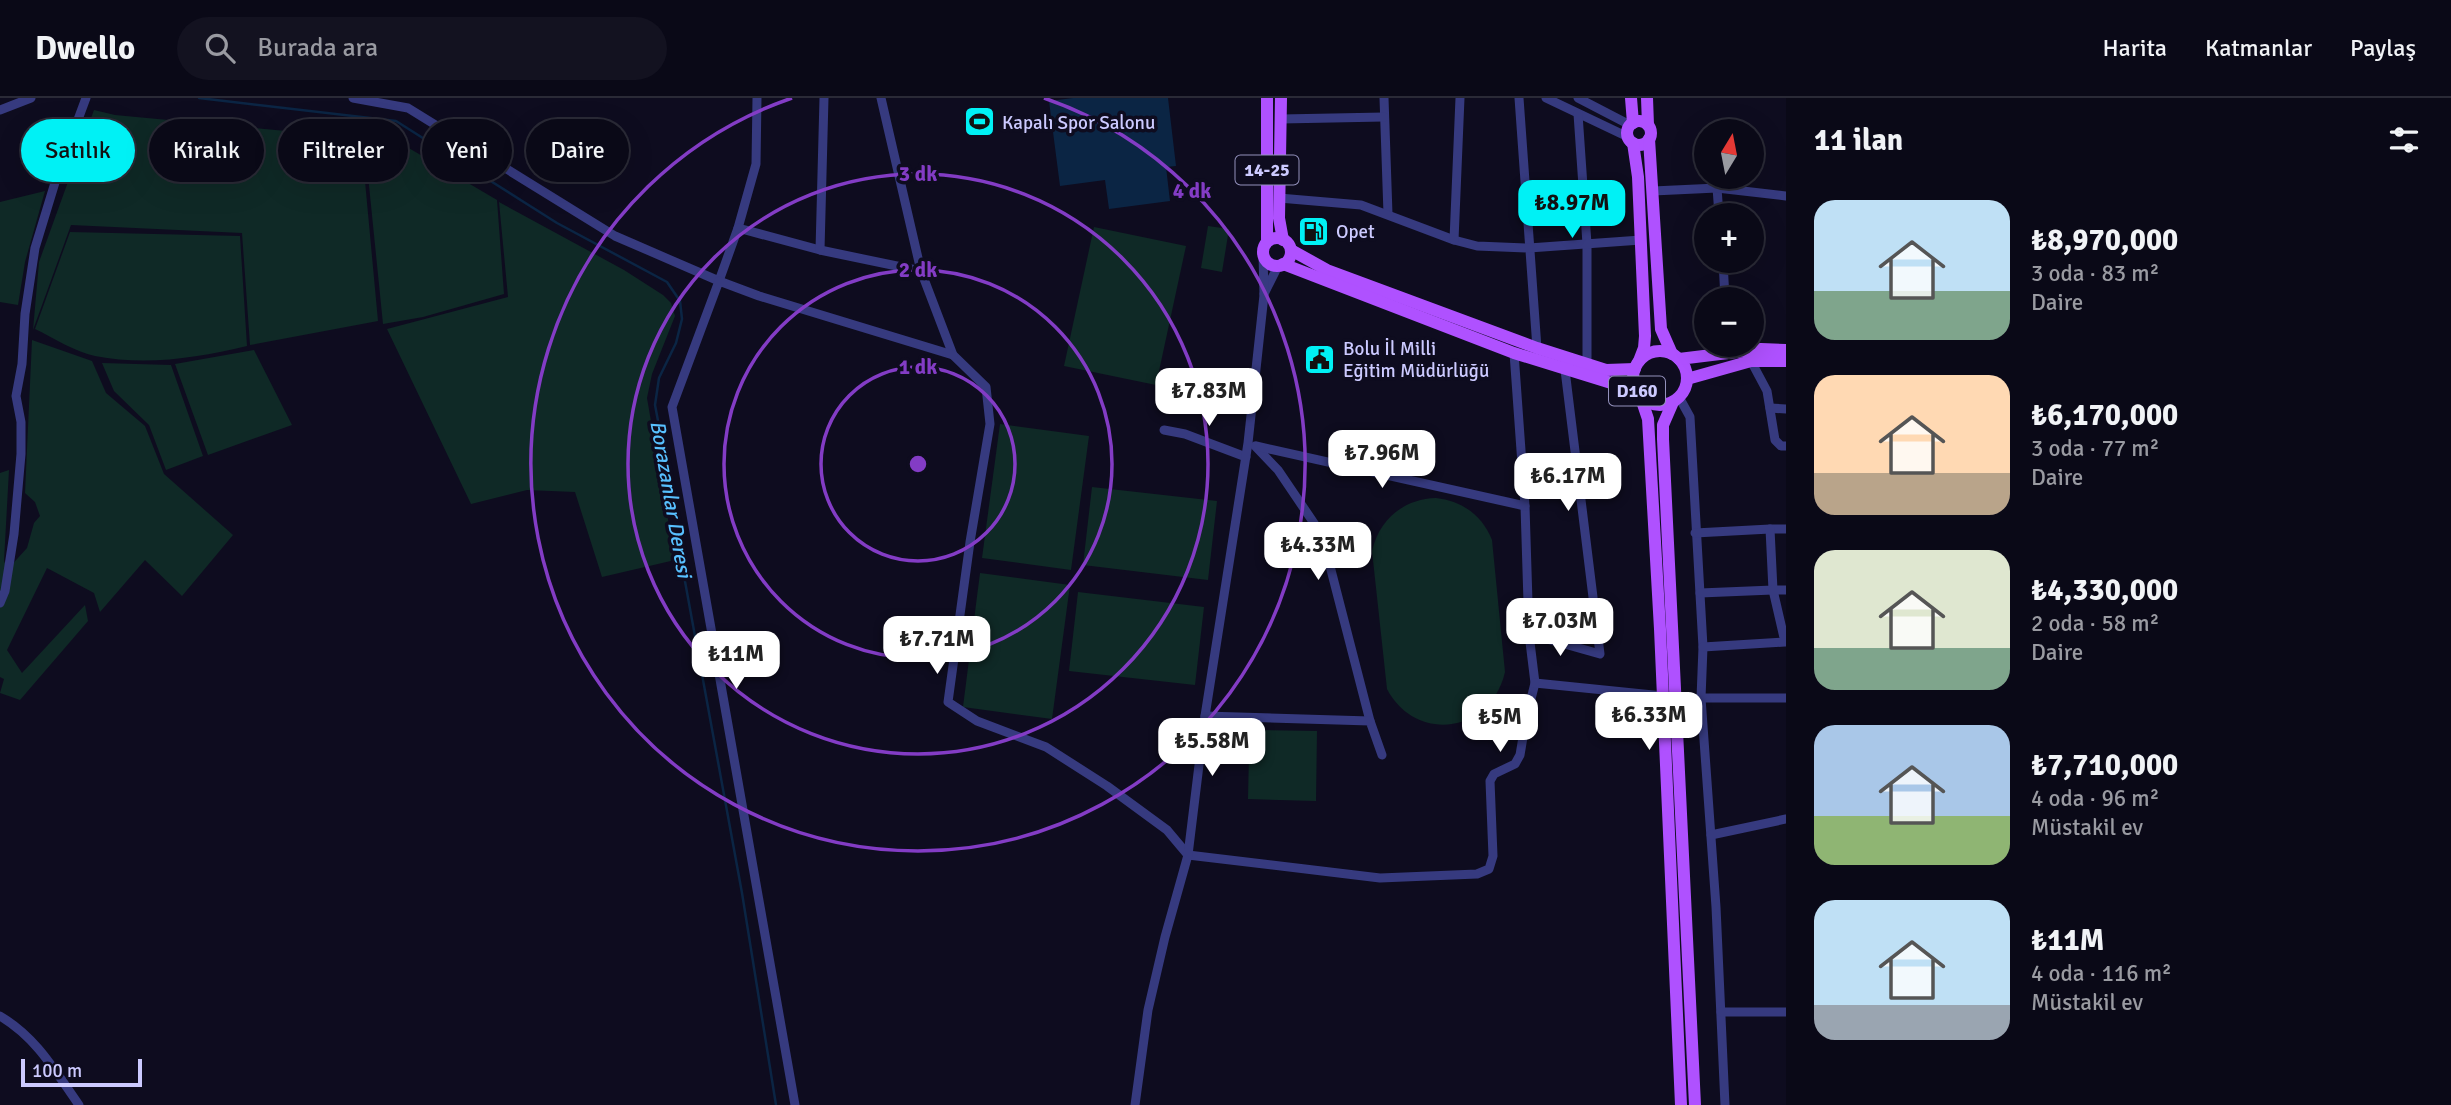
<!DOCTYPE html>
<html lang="tr">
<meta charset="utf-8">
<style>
body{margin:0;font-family:Signika,sans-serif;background:#131220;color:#f1f3f6;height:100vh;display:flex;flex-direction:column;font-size:26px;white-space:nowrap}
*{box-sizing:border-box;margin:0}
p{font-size:23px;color:#999aa1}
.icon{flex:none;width:38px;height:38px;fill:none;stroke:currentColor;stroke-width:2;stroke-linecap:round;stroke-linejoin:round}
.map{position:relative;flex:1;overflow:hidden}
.drawer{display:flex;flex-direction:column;background:#0a0917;width:665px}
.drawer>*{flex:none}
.hud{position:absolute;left:21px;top:21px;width:665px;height:63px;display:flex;gap:14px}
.needle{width:46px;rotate:10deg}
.fabs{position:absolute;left:1694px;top:21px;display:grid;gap:14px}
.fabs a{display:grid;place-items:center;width:70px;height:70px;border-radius:50%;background:#0a0917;box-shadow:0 7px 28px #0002,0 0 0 2px #2a2a36;font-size:35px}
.scale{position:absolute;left:21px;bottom:18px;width:121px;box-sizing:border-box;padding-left:7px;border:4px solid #cccaff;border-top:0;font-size:19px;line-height:24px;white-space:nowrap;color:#cccaff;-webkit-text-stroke:5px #0e0c1f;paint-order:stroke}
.price{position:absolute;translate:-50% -60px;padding:0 16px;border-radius:14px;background:#fff;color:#222;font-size:23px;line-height:46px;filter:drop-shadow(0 2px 4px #0008)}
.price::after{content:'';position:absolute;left:50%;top:42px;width:21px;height:16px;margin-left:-10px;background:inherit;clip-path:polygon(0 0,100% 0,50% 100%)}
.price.selected{background:#00f1f5;color:#111}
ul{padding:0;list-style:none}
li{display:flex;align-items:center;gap:21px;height:175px;padding:0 28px}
li span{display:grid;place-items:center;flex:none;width:196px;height:140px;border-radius:21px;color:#555}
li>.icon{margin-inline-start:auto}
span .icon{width:84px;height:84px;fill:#fffc;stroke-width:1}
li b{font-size:30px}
h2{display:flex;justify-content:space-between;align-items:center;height:84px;padding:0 28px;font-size:30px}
.tag{padding:0 24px;border-radius:32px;background:#0a0917;box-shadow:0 7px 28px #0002,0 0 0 2px #2a2a36;font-size:24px;line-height:63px}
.tag.selected{background:#00f1f5;color:#111}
header{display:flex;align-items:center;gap:42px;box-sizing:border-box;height:98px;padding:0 35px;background:#0a0917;border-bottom:2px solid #2a2a36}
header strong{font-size:33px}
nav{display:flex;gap:38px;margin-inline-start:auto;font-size:24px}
.search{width:490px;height:63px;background:#131220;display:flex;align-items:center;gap:18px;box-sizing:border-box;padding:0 24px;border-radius:38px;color:#999aa1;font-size:26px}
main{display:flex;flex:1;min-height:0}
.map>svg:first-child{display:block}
.green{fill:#0f2926}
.water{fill:#0b2544}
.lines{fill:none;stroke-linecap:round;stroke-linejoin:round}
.stream{stroke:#0b2544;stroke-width:2.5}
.minor{stroke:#363a7f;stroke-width:9}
.major{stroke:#af51ff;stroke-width:12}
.ring{fill:none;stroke:#833cc5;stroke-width:3.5}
.labels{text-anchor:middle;stroke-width:7;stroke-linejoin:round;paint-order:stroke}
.shield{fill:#0e0c1f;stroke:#9391bc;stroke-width:2}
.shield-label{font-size:18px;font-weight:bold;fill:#cccaff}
.poi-label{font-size:19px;fill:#cccaff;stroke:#0e0c1f;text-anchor:start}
.water-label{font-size:21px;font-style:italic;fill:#58c0ff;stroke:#0e0c1f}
.centre{fill:#833cc5;stroke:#0e0c1f;stroke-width:3.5}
.ring-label{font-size:21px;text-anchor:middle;font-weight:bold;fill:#833cc5;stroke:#0e0c1f;stroke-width:7;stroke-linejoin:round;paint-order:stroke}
</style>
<header>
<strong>Dwello</strong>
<div class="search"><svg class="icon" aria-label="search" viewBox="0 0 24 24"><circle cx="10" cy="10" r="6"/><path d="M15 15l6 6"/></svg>Burada ara</div>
<nav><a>Harita</a><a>Katmanlar</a><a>Paylaş</a></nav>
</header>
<main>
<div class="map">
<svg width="1786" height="1007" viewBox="0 0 1786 1007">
<rect width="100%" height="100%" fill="#0e0c1f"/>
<!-- green -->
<g class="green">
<path d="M 94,12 L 115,17 L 361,40 L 378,223 L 250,247 L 242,135 L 71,127 L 33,232 L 39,164 Z"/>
<path d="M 364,38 L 390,39 L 497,102 L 504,196 L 423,219 L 383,226 Z"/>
<path d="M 45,93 L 25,164 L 18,207 L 0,204 L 0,104 Z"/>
<path d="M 499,104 L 624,172 L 663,197 L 671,205 L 675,218 L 652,276 L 647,300 L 675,462 L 602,479 L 575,394 L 527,392 L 471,406 L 387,231 L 508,199 Z"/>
<path d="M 1208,128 L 1229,131 L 1222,174 L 1201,170 Z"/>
<path d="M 1094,129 L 1186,148 L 1156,287 L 1064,268 Z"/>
<path d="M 70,134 L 240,138 L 247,248 C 197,260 146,268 95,258 C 75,254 54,240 35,231 Z"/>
<path d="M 32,242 L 92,263 L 106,295 L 145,328 L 164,376 L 233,437 L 182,498 L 145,462 L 100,514 L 94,495 L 47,470 L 7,552 L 22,575 L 85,507 L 88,523 L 20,602 L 0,595 L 4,581 L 0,579 L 0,375 L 9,372 L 4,463 L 8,471 L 27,450 L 34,425 L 40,418 L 35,404 L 25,395 Z"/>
<path d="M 254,252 L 292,327 L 208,357 L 175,266 Z"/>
<path d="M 102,265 L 171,267 L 203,358 L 166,372 L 149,327 L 114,293 Z"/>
<path d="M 1000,326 L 1089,338 L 1071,472 L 982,460 Z"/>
<path d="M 1092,389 L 1217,403 L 1208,482 L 1083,467 Z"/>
<path d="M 1436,400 C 1462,403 1482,417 1492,442 L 1505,574 C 1491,635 1416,646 1387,591 L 1372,453 C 1379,422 1403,401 1436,400 Z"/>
<path d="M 980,475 L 1070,487 L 1052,621 L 963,609 Z"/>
<path d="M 1078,494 L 1204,509 L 1195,587 L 1069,573 Z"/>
<path d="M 1261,632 L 1317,633 L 1316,703 L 1248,701 L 1249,655 L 1261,655 Z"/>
</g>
<!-- water -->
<path class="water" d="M 1073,0 L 1168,0 L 1176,68 L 1166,69 L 1170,103 L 1109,111 L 1105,82 L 1060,88 L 1049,3 Z"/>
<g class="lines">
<!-- stream -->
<path class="stream" d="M 199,0 L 396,23 L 557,125 L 667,184 L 680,203 L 682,221 L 676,245 L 659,280 L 655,307 L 675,412 L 682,467 L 742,795 L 776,1007"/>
<!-- minor -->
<g class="minor">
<path d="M 353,0 L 408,10 L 615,138 L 719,183 L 738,130 L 756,66 L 757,0"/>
<path d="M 881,0 L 921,173 L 953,257 L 986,289 L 990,326 L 970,444 L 948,604 L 977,623 L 1046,649 L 1107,688 L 1167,732 L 1188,757 L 1380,780 L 1477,776 L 1489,771 L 1493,758 L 1490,683 L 1494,676 L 1515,666 L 1520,657 L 1526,621 L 1535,585 L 1529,536 L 1525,408 L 1514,255"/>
<path d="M 1384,0 L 1388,116"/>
<path d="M 1519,0 L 1537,250"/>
<path d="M 1546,0 L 1628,39"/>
<path d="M 1578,0 L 1630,27"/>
<path d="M 0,12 L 31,0"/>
<path d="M 1578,16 L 1587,146 L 1587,267"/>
<path d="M 1281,21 L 1384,19"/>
<path d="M 1717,90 L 1719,117"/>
<path d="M 1653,93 L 1717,90 L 1786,98"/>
<path d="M 1279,100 L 1361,107 L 1454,142 L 1477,148 L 1529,150 L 1641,142"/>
<path d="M 738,130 L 820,152 L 921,173"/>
<path d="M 1454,142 L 1460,0"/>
<path d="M 820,152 L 824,0"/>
<path d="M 1723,163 L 1725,201"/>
<path d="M 1264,196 L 1278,168"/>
<path d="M 1751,263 L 1767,293 L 1775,342 L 1781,348 L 1786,348"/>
<path d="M 1679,299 L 1690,319 L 1703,549 L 1701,600 L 1716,809 L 1725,1007"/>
<path d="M 1770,310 L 1786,311"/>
<path d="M 1164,332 L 1185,336 L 1246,359"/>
<path d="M 1255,348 L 1278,372 L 1322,437 L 1370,623"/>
<path d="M 1256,348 L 1525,408"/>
<path d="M 1770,431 L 1786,431"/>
<path d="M 1695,435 L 1770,431 L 1773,492 L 1700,495"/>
<path d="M 0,505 L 5,493 L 14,436 L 21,356 L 21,324 L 16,298 L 22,266 L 25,216 L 35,150 L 57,78 L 86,0"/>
<path d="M 1529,536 L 1600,556 L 1565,272"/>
<path d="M 1703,549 L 1785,544 L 1773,492 L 1786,492"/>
<path d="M 1535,585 L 1663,598"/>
<path d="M 1701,600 L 1786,600"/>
<path d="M 1205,618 L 1370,623 L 1382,657"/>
<path d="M 1711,737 L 1786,721"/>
<path d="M 1721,914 L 1786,914"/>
<path d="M 0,918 C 37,940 55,973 79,1007"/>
<path d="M 795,1007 L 672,309 L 719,183 L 759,198 L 953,257"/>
<path d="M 1135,1007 L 1148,912 L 1165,839 L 1188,757 L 1205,618 L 1248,345 L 1264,197 L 1263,156"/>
</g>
<!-- major -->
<g class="major">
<path d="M 1267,0 L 1267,143"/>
<path d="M 1281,0 L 1279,120 L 1283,142"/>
<path d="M 1631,0 L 1633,25"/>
<path d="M 1647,0 L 1648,27"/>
<circle cx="1639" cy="35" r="12"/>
<path d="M 1649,41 L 1661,231 L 1672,256"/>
<path d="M 1633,45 L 1638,79 L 1645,238 L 1644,250 L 1639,263"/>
<circle cx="1277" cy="154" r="14"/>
<path d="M 1291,152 L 1327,172 L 1537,250 L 1606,272 L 1635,271"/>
<path d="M 1283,166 L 1514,255 L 1637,293"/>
<circle cx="1660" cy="280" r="27"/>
<path d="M 1679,261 L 1761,251 L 1786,252"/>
<path d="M 1687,281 L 1751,263 L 1786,263"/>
<path d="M 1640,297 L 1648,321 L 1660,531 L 1681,1007"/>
<path d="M 1673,304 L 1663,327 L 1663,341 L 1695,1007"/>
</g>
</g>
<!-- distance rings -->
<g class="ring">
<circle cx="918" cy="366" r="97"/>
<circle cx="918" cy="366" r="194"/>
<circle cx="918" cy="366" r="290"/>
<path d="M1044 0A387 387 0 1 1 792 0"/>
</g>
<!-- icons -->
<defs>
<symbol id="stadium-square" viewBox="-11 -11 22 22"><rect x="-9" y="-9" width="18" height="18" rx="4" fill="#00f1f5" stroke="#0e0c1f"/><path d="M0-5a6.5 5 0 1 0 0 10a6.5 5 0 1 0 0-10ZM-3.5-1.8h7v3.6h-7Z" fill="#111"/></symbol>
<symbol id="fuel-square" viewBox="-11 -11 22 22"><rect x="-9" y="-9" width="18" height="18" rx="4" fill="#00f1f5" stroke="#0e0c1f"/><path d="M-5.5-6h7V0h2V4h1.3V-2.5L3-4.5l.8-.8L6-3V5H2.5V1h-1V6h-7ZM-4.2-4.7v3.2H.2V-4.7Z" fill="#111"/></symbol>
<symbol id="civic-square" viewBox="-11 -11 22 22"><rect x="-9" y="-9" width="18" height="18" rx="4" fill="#00f1f5" stroke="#0e0c1f"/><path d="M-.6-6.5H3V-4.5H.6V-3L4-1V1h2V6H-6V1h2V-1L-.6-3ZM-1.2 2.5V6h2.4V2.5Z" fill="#111"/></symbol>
</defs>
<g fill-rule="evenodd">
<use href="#stadium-square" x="962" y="6" width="35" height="35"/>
<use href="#fuel-square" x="1296" y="116" width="35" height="35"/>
<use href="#civic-square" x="1302" y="244" width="35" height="35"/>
</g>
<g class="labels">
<!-- shield labels -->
<g class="shield">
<rect x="1235.5" y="57.5" width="63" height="29" rx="5"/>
<rect x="1609" y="278.5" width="56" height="29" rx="5"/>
</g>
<g class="shield-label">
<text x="1267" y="78">14-25</text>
<text x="1637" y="299">D160</text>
</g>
<!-- poi labels -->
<g class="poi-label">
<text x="1002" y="31">Kapalı Spor Salonu</text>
<text x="1336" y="140">Opet</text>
<text x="1343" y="257">Bolu İl Milli<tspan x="1343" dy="22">Eğitim Müdürlüğü</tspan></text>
</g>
<!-- water labels -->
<g class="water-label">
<text transform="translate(671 401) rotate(80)" y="7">Borazanlar Deresi</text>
</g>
</g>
<circle cx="918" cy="366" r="10" class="centre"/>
<g class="ring-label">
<text x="918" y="83">3 dk</text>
<text x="1192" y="100">4 dk</text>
<text x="918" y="179">2 dk</text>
<text x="918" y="276">1 dk</text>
</g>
</svg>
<div class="fabs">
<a><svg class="needle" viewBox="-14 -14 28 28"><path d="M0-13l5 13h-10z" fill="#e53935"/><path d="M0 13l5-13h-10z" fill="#999aa1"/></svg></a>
<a>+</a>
<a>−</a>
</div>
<div class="scale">100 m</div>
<b class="price selected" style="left:1572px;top:142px">₺8.97M</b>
<b class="price" style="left:1209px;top:330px">₺7.83M</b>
<b class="price" style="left:1382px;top:392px">₺7.96M</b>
<b class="price" style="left:1568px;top:415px">₺6.17M</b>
<b class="price" style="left:1318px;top:484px">₺4.33M</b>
<b class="price" style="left:1560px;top:560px">₺7.03M</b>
<b class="price" style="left:937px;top:578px">₺7.71M</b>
<b class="price" style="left:736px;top:593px">₺11M</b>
<b class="price" style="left:1649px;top:654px">₺6.33M</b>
<b class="price" style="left:1500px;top:656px">₺5M</b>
<b class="price" style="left:1212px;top:680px">₺5.58M</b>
<div class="hud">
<a class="tag selected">Satılık</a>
<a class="tag">Kiralık</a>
<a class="tag">Filtreler</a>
<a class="tag">Yeni</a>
<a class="tag">Daire</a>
</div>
</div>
<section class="drawer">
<h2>11 ilan<svg class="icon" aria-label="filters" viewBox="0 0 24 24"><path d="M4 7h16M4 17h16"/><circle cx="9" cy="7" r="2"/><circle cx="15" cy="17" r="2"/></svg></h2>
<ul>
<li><span style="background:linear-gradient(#bfe0f5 65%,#7fa58c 0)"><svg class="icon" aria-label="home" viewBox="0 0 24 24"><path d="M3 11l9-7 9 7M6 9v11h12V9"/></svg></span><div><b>₺8,970,000</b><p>3 oda · 83 m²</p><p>Daire</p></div></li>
<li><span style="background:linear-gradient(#ffd9b3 70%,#b9a48a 0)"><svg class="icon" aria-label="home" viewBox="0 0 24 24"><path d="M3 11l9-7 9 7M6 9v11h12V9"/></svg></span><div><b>₺6,170,000</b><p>3 oda · 77 m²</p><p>Daire</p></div></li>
<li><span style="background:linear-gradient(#dfe7d0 70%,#7fa58c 0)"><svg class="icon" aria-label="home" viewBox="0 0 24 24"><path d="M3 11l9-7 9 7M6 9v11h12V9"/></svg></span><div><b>₺4,330,000</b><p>2 oda · 58 m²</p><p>Daire</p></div></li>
<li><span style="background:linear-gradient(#a9c7e8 65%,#8fb573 0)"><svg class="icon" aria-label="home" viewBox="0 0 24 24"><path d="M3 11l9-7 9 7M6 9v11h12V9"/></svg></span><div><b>₺7,710,000</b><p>4 oda · 96 m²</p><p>Müstakil ev</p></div></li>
<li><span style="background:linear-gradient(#bfe0f5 75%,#9aa5b1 0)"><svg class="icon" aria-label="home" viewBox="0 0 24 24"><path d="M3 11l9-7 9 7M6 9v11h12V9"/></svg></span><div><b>₺11M</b><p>4 oda · 116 m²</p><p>Müstakil ev</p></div></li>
</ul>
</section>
</main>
